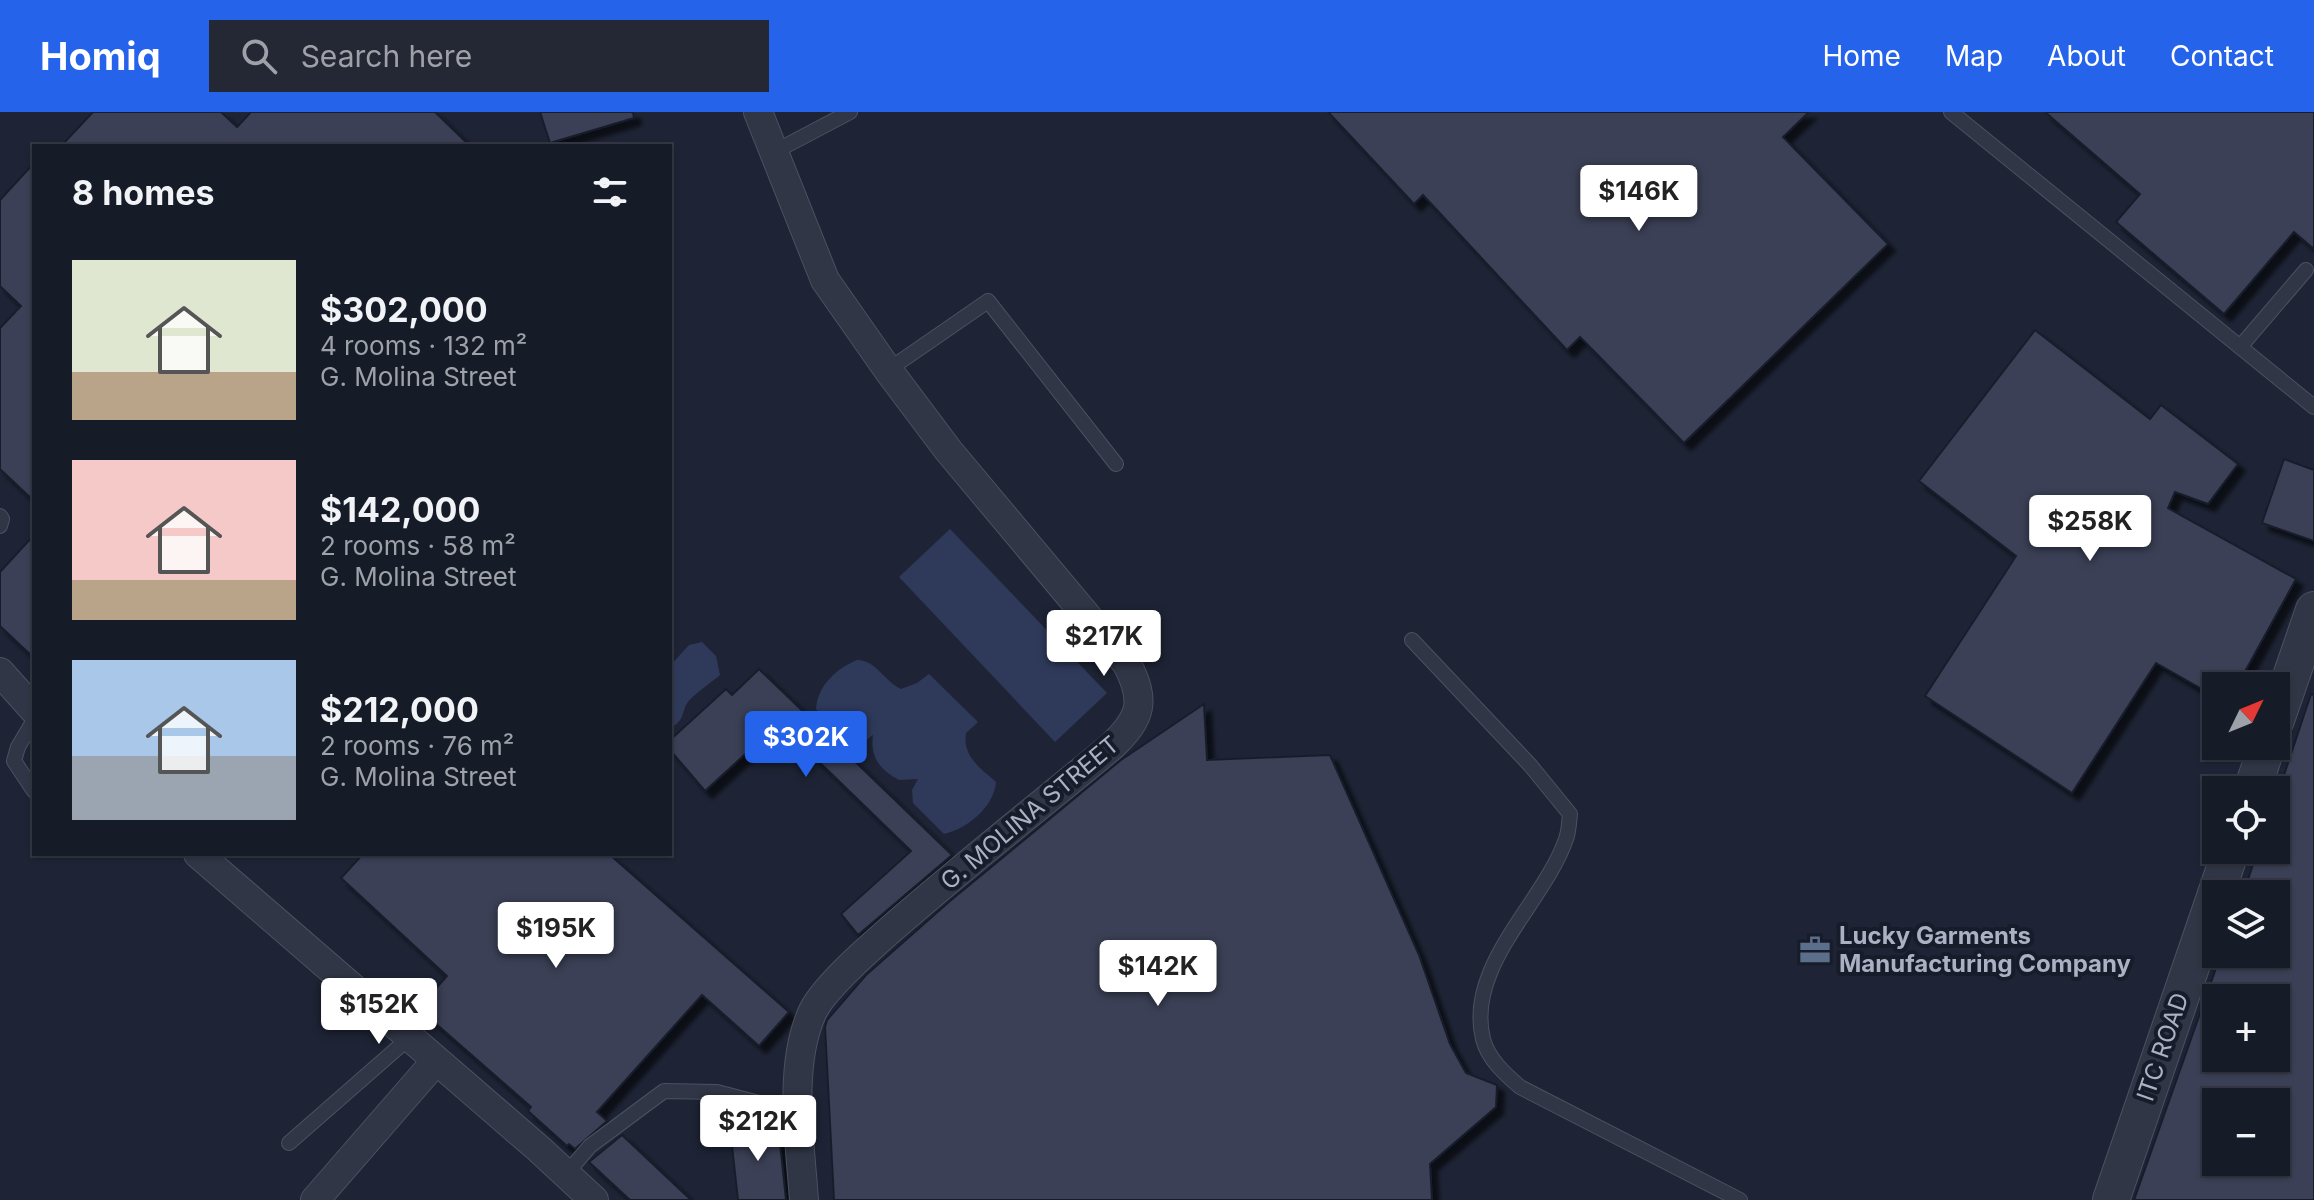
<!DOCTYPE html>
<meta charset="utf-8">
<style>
body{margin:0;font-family:Inter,sans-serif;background:#232834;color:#f1f3f6;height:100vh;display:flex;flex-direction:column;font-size:30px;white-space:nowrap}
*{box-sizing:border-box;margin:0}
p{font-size:26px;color:#9ea1a8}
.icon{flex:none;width:44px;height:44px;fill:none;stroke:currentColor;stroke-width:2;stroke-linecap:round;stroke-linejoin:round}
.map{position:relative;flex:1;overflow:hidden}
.sheet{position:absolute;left:32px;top:32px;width:640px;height:712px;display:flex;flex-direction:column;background:#161b28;border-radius:0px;box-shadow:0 2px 6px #0004,0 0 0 2px #353945}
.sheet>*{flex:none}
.needle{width:52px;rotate:47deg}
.tools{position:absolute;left:2202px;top:560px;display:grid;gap:16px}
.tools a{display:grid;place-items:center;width:88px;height:88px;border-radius:0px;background:#161b28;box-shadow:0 2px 6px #0004,0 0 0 2px #353945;font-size:40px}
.price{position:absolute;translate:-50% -68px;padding:0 18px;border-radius:8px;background:#fff;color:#222;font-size:26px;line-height:52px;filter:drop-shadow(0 2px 4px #0008)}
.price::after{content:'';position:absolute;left:50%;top:48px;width:24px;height:18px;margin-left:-12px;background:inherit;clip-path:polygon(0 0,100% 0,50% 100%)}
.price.active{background:#2563eb;color:#fff}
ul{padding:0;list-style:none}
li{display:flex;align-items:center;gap:24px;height:200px;padding:0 40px}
li span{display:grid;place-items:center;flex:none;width:224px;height:160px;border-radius:0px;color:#555}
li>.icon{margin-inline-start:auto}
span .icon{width:96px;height:96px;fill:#fffc;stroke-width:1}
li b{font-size:34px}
h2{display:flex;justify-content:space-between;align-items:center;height:96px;padding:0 40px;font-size:34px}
header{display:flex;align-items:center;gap:48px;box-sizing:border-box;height:112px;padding:0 40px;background:#2563eb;color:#fff}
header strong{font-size:38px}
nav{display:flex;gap:44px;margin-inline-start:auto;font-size:28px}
.search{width:560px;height:72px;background:#232834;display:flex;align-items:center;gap:20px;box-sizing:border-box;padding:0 28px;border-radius:0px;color:#9ea1a8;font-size:30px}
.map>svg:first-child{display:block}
.water{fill:#2f3a5b}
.building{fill:#3a4156;stroke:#191e2c;stroke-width:2;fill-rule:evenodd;filter:url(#shadow)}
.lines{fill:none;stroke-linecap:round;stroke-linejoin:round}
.service-casing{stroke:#4c5161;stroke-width:16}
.minor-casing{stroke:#4c5161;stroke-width:30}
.tertiary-casing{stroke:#4c5161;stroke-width:38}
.service{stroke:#313646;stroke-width:14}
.minor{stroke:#313646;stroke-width:28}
.tertiary{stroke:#313646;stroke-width:36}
.labels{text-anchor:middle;stroke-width:8;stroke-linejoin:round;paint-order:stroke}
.street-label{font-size:24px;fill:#abb0c3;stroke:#171c2a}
.poi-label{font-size:24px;font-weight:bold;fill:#abb0c3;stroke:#171c2a;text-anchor:start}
</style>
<header>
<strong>Homiq</strong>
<div class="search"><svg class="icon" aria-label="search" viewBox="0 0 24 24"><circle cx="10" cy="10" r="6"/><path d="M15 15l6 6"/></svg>Search here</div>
<nav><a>Home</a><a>Map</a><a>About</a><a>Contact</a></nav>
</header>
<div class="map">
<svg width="2314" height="1088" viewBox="0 0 2314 1088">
<defs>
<filter id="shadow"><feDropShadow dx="7" dy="7" stdDeviation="2" flood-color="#0009"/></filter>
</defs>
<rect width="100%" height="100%" fill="#1e2435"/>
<!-- water -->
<g class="water">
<path d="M 950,417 L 1107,581 L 1055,630 L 899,465 Z"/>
<path d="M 702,530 L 716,544 L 720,563 C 713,569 692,584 688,590 C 681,599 686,608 670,616 L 670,554 L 689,533 Z"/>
<path d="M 857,548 C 876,548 885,570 901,577 L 917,571 L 929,562 L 978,610 L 966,621 C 962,644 980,656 996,670 C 994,695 967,717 944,722 L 913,691 L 912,678 L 918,667 L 899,668 C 880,658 870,645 873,623 L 859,633 L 848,631 L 816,597 C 818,573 836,557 857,548 Z"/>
</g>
<!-- building -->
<g class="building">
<path d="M 93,0 L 221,0 L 237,15 L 251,0 L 435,0 L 470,34 L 61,34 Z"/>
<path d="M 540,0 L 633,0 L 634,6 L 550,31 Z"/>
<path d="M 1328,0 L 1809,0 L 1783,25 L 1888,132 L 1684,331 L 1580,225 L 1567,238 L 1423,83 L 1414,92 Z"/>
<path d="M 2045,0 L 2314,0 L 2314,137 L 2294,120 L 2224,202 L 2116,110 L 2140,82 Z"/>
<path d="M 34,51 L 34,389 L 0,357 L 0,216 L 21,194 L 0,174 L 0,88 Z"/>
<path d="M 2035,218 L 2150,307 L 2161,293 L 2238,352 L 2208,392 L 2175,380 L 2168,396 L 2296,467 L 2237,574 L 2216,574 L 2216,585 L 2156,551 L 2072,681 L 1925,584 L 2016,444 L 1919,369 Z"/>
<path d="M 2284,347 L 2314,358 L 2314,429 L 2262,411 Z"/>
<path d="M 34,423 L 34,546 L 0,514 L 0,460 Z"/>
<path d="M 759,557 L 952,743 L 858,823 L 841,802 L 911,739 L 779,611 L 705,679 L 670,638 L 670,628 L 726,577 L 732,583 Z"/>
<path d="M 2311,582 L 2314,583 L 2314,1088 L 2134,1088 L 2221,842 L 2276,842 L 2276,782 L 2243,782 L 2258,738 L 2276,738 L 2276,687 ZM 2216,886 L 2276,886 L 2276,946 L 2216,946 ZM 2216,990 L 2276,990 L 2276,1050 L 2216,1050 Z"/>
<path d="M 1204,592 L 1207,648 L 1330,643 L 1419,843 L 1450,932 L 1466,961 L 1497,973 L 1496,995 L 1430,1052 L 1432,1088 L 834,1088 L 825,915 L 827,908 L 866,863 L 950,789 L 1121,648 Z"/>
<path d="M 363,742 L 609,742 L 789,900 L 759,934 L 702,883 L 597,1000 L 607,1009 L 575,1037 L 569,1032 L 567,1034 L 528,999 L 531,995 L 418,896 L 447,864 L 341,766 Z"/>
<path d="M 778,1012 L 786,1088 L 738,1088 L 730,1016 Z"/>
<path d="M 622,1023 L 691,1088 L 630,1088 L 589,1050 Z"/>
</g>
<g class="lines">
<defs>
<g id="service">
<path d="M 1951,0 L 2314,295"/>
<path d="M 774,40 L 850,0"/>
<path d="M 2240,235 L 2306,158"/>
<path d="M 888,258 L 988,189 L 1116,352"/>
<path d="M 0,404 L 2,407 L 0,414"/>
<path d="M 1412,528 L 1530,653 L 1570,702 C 1569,710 1569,719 1566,727 C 1544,791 1465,854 1483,927 C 1488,947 1505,962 1520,975 L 1740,1088"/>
<path d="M 34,608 L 18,635 L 14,649 L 34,679"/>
<path d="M 289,1031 L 409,926"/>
<path d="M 566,1062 L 590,1034 L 664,979 L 717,980 L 774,995 L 798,1008"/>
</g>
<g id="minor">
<path d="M 758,0 L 825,168 L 888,258 L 948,338 L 1127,552 C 1146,589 1142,605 1112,634 C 1036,697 957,759 882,825 C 863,842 822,878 812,901 C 788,955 800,1030 804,1088"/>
<path d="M 0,560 L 34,598"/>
<path d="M 198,742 L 539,1037 L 594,1088"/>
<path d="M 315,1088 L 435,950"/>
</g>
<g id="tertiary">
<path d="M 2276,608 L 2314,498"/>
<path d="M 2252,678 L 2267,634"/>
<path d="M 2216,782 L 2231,738"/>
<path d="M 2111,1088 L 2216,782"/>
</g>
</defs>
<!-- service casing -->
<use href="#service" class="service-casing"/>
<!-- minor casing -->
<use href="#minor" class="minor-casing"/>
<!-- tertiary casing -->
<use href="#tertiary" class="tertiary-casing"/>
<!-- service -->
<use href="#service" class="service"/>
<!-- minor -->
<use href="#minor" class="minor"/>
<!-- tertiary -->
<use href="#tertiary" class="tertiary"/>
</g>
<!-- icons -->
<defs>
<symbol id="office-bare" viewBox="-9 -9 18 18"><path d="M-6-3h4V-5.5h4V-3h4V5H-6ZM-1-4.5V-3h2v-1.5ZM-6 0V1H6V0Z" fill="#5c6f8a" stroke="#171c2a" stroke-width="2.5" paint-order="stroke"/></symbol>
</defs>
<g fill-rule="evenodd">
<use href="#office-bare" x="1793" y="816" width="44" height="44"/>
</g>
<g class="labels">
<!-- street labels -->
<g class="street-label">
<text transform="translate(1030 701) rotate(-40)" y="8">G. MOLINA STREET</text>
<text transform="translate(2163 935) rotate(-71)" y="8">ITC ROAD</text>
</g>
<!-- poi labels -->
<g class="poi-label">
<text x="1839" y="832">Lucky Garments<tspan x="1839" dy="28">Manufacturing Company</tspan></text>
</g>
</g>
</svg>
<div class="tools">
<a><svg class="needle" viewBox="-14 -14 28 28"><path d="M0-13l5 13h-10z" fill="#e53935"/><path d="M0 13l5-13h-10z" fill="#9ea1a8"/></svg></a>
<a><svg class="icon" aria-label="locate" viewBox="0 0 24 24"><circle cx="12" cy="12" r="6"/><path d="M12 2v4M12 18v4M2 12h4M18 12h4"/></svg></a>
<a><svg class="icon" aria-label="layers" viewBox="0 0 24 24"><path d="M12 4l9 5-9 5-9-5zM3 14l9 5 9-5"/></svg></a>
<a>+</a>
<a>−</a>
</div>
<b class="price" style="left:1639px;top:121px">$146K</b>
<b class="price" style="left:2090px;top:451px">$258K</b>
<b class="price" style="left:1104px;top:566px">$217K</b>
<b class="price active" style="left:806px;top:667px">$302K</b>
<b class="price" style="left:556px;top:858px">$195K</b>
<b class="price" style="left:1158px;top:896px">$142K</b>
<b class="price" style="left:379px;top:934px">$152K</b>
<b class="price" style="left:758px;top:1051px">$212K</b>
<section class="sheet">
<h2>8 homes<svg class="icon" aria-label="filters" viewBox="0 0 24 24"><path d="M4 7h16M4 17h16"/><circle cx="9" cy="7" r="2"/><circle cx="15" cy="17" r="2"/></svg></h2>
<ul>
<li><span style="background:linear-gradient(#dfe7d0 70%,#b9a48a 0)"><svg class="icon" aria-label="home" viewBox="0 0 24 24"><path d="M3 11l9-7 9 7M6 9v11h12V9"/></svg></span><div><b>$302,000</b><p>4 rooms · 132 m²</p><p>G. Molina Street</p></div></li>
<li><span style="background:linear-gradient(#f6c9c9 75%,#b9a48a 0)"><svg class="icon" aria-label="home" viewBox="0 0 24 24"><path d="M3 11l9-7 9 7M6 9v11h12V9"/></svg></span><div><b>$142,000</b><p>2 rooms · 58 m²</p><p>G. Molina Street</p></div></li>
<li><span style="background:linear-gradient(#a9c7e8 60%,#9aa5b1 0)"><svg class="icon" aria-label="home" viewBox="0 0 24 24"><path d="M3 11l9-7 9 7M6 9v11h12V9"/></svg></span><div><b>$212,000</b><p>2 rooms · 76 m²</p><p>G. Molina Street</p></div></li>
</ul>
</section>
</div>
